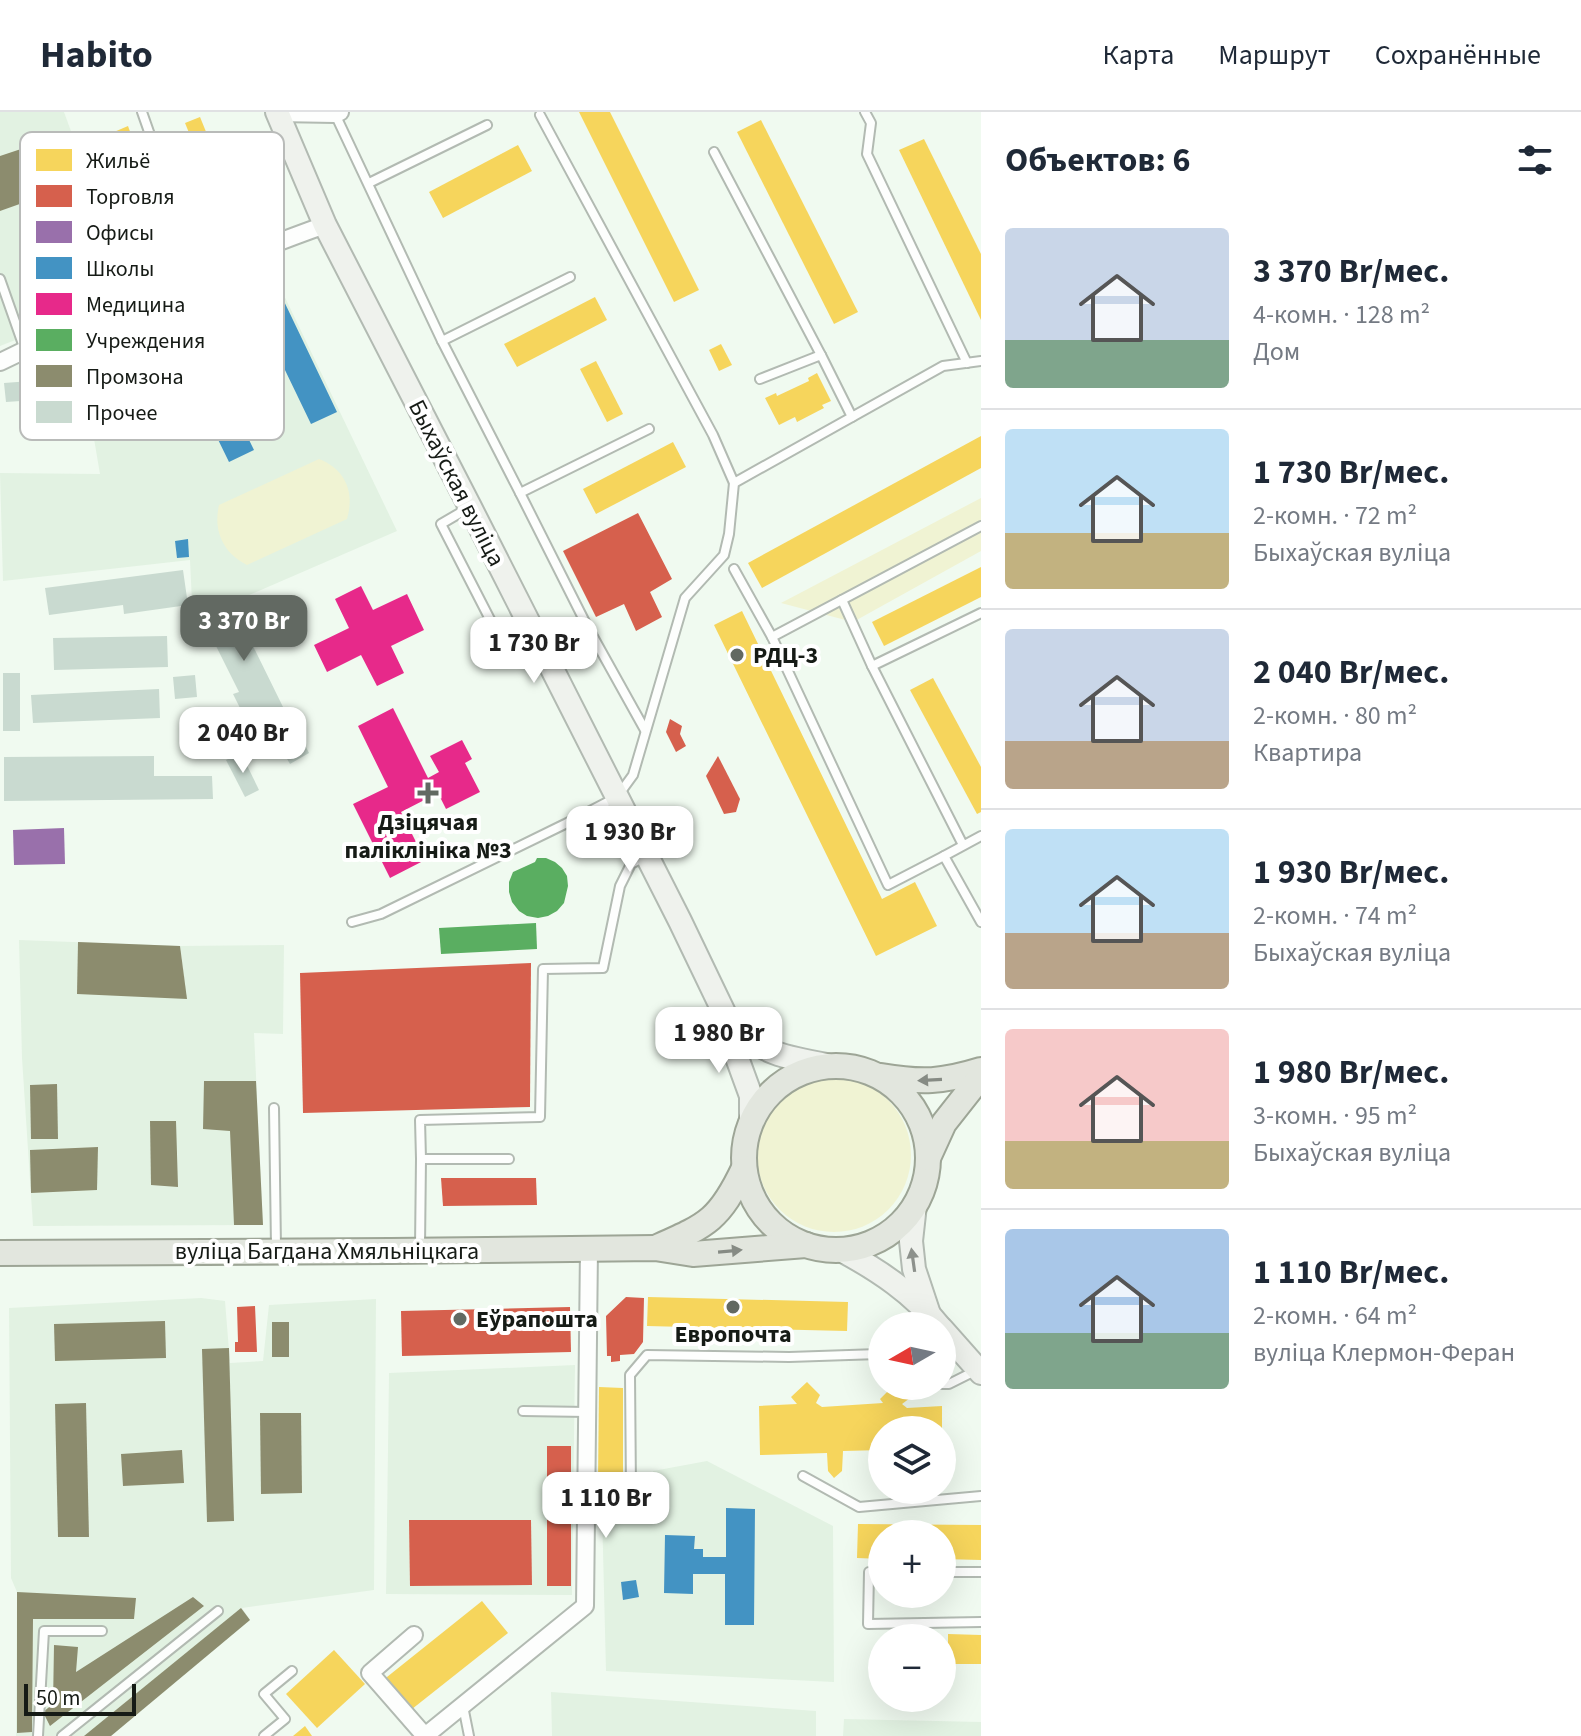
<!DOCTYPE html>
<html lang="ru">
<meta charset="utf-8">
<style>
body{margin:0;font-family:"Source Sans 3",sans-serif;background:#f6f6f7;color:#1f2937;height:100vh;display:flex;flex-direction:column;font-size:30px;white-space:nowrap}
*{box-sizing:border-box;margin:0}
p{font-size:26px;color:#747a83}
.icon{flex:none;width:44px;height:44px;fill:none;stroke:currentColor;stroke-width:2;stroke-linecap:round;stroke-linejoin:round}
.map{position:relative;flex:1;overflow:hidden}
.side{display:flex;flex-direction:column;background:#fff;width:600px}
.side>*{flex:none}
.needle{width:52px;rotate:261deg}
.controls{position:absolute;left:868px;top:1200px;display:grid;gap:16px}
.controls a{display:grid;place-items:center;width:88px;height:88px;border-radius:50%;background:#fff;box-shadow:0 8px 32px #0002;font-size:40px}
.scale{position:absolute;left:24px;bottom:20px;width:112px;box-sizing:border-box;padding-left:8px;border:4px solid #161b16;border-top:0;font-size:22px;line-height:28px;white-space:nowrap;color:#161b16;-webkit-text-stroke:6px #fff;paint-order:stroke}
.price{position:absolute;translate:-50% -68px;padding:0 18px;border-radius:16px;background:#fff;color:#222;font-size:26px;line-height:52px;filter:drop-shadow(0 2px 4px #0008)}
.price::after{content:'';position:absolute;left:50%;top:48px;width:24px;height:18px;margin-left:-12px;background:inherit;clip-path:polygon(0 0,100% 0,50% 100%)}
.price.selected{background:#626962;color:#fff}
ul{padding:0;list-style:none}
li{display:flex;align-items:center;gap:24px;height:200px;padding:0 24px}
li+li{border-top:2px solid #e0e1e3}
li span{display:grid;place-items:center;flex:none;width:224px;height:160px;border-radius:8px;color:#555}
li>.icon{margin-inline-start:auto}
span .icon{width:96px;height:96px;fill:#fffc;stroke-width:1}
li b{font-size:34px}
h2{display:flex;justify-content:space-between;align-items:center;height:96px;padding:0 24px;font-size:34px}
header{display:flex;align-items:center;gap:48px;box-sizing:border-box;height:112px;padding:0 40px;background:#fff;border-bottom:2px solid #e0e1e3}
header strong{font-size:38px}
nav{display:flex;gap:44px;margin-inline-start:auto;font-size:28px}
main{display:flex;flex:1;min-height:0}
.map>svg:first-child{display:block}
.built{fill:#e2f2e2}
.green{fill:#f0f3d3}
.homes{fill:#f6d55c}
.shops{fill:#d6604d}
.offices{fill:#9970ab}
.schools{fill:#4393c3}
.health{fill:#e7298a}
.public{fill:#5aae61}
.industry{fill:#8c8c6e}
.building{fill:#c9dad0}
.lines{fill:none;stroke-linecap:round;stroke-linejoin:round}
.service-casing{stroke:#b2bab2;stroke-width:12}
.minor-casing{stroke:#b2bab2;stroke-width:20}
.secondary-casing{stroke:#b2bab2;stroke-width:26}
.primary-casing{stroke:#9da596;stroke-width:28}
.service{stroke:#fdfefd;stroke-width:8}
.minor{stroke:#fdfefd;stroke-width:16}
.secondary{stroke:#eff2ed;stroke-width:22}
.primary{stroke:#e2e6de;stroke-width:24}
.oneway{fill:#868b84}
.oneway2{fill:#8d918c}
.poi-dot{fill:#626962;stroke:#fff;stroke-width:3}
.labels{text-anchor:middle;stroke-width:8;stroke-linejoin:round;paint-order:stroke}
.street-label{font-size:24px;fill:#161b16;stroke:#fff}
.poi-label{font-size:24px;font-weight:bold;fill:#161b16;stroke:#fff;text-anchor:start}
.key{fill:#fff;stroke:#b9bbb9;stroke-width:2}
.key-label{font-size:22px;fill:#161b16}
</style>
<header>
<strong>Habito</strong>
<nav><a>Карта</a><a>Маршрут</a><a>Сохранённые</a></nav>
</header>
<main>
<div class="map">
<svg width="981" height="1624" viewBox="0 0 981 1624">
<rect width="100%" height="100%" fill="#f0faf0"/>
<!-- built -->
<g class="built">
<path d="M 0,0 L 64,0 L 131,183 L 0,234 Z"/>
<path d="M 268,150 L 397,419 L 240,487 L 193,511 L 190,448 L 3,469 L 0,361 L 100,362 L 86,280 L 106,274 L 94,234 Z"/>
<path d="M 19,828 L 180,834 L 284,833 L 283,922 L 254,921 L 263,1113 L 33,1114 L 22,946 Z"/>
<path d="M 201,1186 L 225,1189 L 230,1251 L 263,1249 L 269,1193 L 376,1187 L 374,1478 L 242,1496 L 250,1508 L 111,1624 L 16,1624 L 17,1480 L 11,1466 L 9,1196 Z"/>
<path d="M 575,1253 L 572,1483 L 386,1482 L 389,1261 Z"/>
<path d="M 707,1349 L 833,1414 L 834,1570 L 606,1559 L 602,1399 L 649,1395 L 653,1359 Z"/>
<path d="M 551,1580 L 816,1599 L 816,1624 L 552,1624 Z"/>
<path d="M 844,1607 L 981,1610 L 981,1624 L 843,1624 Z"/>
</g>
<!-- green -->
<g class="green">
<path d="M 319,347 C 345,357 355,380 347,407 L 247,453 C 223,441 213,419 219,393 Z"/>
<path d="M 981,386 L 981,439 L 853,510 L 781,491 Z"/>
<circle cx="834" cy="1043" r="77"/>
</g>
<!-- homes -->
<g class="homes">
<path d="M 579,0 L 610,0 L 699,178 L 674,190 Z"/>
<path d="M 200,5 L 211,32 L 196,38 L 185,11 Z"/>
<path d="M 761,8 L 858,200 L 834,212 L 737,20 Z"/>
<path d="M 128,14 L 133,28 L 113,37 L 107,23 Z"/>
<path d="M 924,27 L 981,142 L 981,208 L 899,38 Z"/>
<path d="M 518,33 L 532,59 L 443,106 L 429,80 Z"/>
<path d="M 595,185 L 607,208 L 517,255 L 504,232 Z"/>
<path d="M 721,232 L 732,253 L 719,259 L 709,238 Z"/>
<path d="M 596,249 L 623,302 L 607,310 L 580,257 Z"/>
<path d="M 817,261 L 831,289 L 822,293 L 824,296 L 797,310 L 795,305 L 779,313 L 765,286 L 776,281 L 777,284 L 809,269 L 808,266 Z"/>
<path d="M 981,324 L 981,356 L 762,476 L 748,451 Z"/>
<path d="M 673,330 L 686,355 L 596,402 L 583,377 Z"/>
<path d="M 981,455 L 981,485 L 884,534 L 872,510 Z"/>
<path d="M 742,499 L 882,787 L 915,770 L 937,814 L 876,844 L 714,513 Z"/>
<path d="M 933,566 L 981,655 L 981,700 L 977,702 L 910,578 Z"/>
<path d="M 648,1185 L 848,1190 L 847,1219 L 647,1214 Z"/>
<path d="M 807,1270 L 820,1283 L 816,1291 L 822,1295 L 883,1291 L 880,1287 L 893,1274 L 897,1274 L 910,1286 L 902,1292 L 907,1296 L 942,1294 L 942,1318 L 882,1318 L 882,1338 L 843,1339 L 842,1359 L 834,1366 L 828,1359 L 827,1341 L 760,1343 L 759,1294 L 797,1292 L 791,1285 Z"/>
<path d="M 599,1275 L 623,1276 L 623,1369 L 598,1369 Z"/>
<path d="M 858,1412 L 981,1413 L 981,1448 L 942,1447 L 942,1422 L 882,1422 L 882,1447 L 857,1446 Z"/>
<path d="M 482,1489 L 508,1521 L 407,1601 L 382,1569 Z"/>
<path d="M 948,1522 L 981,1523 L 981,1552 L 948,1552 Z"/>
<path d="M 334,1538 L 365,1572 L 317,1616 L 286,1582 Z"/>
<path d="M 305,1614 L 312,1624 L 293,1624 Z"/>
</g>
<!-- shops -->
<g class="shops">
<path d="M 638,401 L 672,467 L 650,480 L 662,505 L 636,519 L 624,492 L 596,505 L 563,439 Z"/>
<path d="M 670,607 L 682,614 L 680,622 L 686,634 L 676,640 L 666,620 Z"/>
<path d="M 718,644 L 740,687 L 736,700 L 724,702 L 706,664 Z"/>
<path d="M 531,851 L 530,995 L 303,1001 L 300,861 Z"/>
<path d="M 441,1066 L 536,1066 L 537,1093 L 443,1094 Z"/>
<path d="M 626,1185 L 644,1186 L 643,1230 L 634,1242 L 620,1243 L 620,1249 L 611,1250 L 611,1244 L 607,1244 L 606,1204 Z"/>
<path d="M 255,1194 L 257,1240 L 235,1240 L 235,1230 L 238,1230 L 237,1195 Z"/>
<path d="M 570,1195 L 571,1240 L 402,1244 L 401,1199 Z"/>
<rect x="547" y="1334" width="24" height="140"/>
<path d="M 409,1408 L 531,1408 L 532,1473 L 410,1474 Z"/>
</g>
<!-- offices -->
<path class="offices" d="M 64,716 L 65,752 L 14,753 L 13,718 Z"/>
<!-- schools -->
<g class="schools">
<path d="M 270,160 L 337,300 L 311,312 L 284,256 L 227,283 L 254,338 L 229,350 L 163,215 L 188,202 L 214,255 L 271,228 L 244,173 Z"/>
<path d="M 188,427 L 189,445 L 177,446 L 175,429 Z"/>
<path d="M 726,1396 L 755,1397 L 754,1513 L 725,1513 L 725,1462 L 693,1462 L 693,1482 L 664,1481 L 665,1423 L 695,1424 L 694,1437 L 703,1437 L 703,1445 L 726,1445 Z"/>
<path d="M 636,1468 L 639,1485 L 623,1488 L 621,1470 Z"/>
</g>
<!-- health -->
<g class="health">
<path d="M 361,474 L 373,498 L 407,482 L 424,518 L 391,534 L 404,561 L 377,574 L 361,543 L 327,560 L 314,533 L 349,516 L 335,487 Z"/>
<path d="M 393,596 L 428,666 L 439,660 L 430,644 L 462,628 L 472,647 L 465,651 L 480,680 L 446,697 L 438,681 L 401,700 L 425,748 L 390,766 L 353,692 L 388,675 L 358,614 Z"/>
</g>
<!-- public -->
<g class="public">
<path d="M 537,746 L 546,746 L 555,750 L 562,756 L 567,764 L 568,774 L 564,791 L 557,799 L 548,804 L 538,806 L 527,804 L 519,799 L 512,790 L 509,780 L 509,770 L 513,760 L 535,750 Z"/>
<path d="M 536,811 L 537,837 L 441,842 L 439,816 Z"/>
</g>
<!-- industry -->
<g class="industry">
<path d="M 42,30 L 59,78 L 0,99 L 0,44 Z"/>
<path d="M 78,830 L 180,834 L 187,887 L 77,882 Z"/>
<path d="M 204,969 L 256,969 L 263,1113 L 234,1113 L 230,1019 L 203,1017 Z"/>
<path d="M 57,972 L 58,1027 L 31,1027 L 30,973 Z"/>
<path d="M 150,1009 L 176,1009 L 178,1075 L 151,1073 Z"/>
<path d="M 98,1035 L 97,1078 L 31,1081 L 30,1038 Z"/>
<path d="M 165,1209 L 166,1246 L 55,1249 L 54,1212 Z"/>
<rect x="272" y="1210" width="17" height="35"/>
<path d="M 229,1236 L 234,1409 L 207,1410 L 202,1237 Z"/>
<path d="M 86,1291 L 89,1425 L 58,1425 L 55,1292 Z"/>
<path d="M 260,1301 L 301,1301 L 302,1381 L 261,1382 Z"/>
<path d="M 182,1338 L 184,1371 L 123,1374 L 121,1342 Z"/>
<path d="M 17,1480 L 136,1486 L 134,1507 L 33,1507 L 32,1620 L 17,1621 Z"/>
<path d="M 193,1485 L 204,1494 L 50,1614 L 43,1600 L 53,1592 L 54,1533 L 78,1535 L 76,1560 Z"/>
<path d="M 241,1496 L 250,1508 L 111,1624 L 84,1624 Z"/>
</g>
<!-- building -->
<g class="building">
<path d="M 76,247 L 80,301 L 66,302 L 65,286 L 6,290 L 4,271 L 44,268 L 43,249 Z"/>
<path d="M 183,458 L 188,493 L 124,502 L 123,493 L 49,503 L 45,476 Z"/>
<path d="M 242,489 L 258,524 L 250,528 L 284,597 L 249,614 L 233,582 L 239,580 L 203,508 Z"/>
<path d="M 167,524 L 168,555 L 54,558 L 53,526 Z"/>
<rect x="3" y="561" width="17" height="58"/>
<path d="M 195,563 L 197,585 L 175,587 L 173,565 Z"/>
<path d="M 159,577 L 160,606 L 33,611 L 31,583 Z"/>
<path d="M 303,629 L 309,641 L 290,652 L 283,640 Z"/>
<path d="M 241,641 L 259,678 L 245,685 L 226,648 Z"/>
<path d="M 154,644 L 154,664 L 212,664 L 213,687 L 4,689 L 4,645 Z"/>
</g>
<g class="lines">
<defs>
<g id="service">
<path d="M 142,0 L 199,162"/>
<path d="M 865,0 L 871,11 L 867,42 L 967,251"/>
<path d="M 335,2 L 442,229 L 520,381 L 649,317"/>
<path d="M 540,3 L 713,323 L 734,371"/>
<path d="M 714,40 L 821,243"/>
<path d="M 369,71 L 487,13"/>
<path d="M 0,167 L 25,238"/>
<path d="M 442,229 L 570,165"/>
<path d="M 760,267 L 821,243 L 852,305"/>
<path d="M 520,381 L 586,512 L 645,618"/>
<path d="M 470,395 L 441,412 L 497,521 L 506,519 L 524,508"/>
<path d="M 734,457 L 772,525 L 888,773 L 944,744 L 981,810"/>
<path d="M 842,488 L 872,554 L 963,733"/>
<path d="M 772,525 L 981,414"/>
<path d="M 872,554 L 981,501"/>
<path d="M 944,744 L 981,724"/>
<path d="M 352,810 L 381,802 L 565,712 L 617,685 L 633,663 L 685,486 L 724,443 L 729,422 L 734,371 L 943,254 L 981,249"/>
<path d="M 274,996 L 276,1135"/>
<path d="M 421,1047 L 420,1008 L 540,1005 L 543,857 L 603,856 L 620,774 L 631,752 L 646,744"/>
<path d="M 420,1134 L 421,1047 L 509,1047"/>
<path d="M 942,1272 L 949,1272 L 977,1258"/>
<path d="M 523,1299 L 587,1300"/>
<path d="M 803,1364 L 859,1395 L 981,1384"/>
<path d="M 587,1379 L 631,1378 L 630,1263 L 647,1243 L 789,1245 L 879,1242 L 882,1244"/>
<path d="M 882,1460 L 869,1460 L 868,1512 L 981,1510"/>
<path d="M 942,1460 L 981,1460"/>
<path d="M 463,1594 L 469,1624"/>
<path d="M 38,1624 L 44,1519 L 102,1519"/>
<path d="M 62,1624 L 218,1499"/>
<path d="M 264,1624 L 285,1607 L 264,1582 L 292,1559"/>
</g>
<g id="minor">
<path d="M 277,1 L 335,2 L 340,0"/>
<path d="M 0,250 L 25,238 C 124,195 223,149 325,113"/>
<path d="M 414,1523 L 370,1561 L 425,1624"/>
<path d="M 425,1624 L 585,1494 L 589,1137"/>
</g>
<g id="secondary">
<path d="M 277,0 L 325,113 L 470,395 L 680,809 L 729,911 L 732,932 L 751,984 L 751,1010"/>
<path d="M 729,911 C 761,941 786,946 827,953"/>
<path d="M 915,1093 L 911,1129 L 914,1157 L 928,1199"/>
<path d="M 841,1138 C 878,1158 913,1181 939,1214"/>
<path d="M 942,1217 L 981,1261"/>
</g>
<g id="primary">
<circle cx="836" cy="1046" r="92"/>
<path d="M 881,964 C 922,971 942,970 981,958"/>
<path d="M 928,1046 L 944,1011 L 981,964"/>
<path d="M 655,1136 C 707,1113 719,1109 744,1056"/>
<path d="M 0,1141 L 391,1139 L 655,1136 L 693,1142 L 806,1133"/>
</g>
</defs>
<!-- service casing -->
<use href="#service" class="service-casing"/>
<!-- minor casing -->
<use href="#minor" class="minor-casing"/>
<!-- secondary casing -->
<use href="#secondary" class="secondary-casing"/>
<!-- primary casing -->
<use href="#primary" class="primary-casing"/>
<!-- service -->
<use href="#service" class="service"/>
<!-- minor -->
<use href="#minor" class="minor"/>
<!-- secondary -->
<use href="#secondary" class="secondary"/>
<!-- primary -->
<use href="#primary" class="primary"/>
</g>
<!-- one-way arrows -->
<defs><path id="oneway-solid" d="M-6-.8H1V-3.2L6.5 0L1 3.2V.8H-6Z" transform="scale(2)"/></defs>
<g class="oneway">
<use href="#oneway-solid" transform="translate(930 968) rotate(177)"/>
<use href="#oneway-solid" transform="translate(730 1139) rotate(-5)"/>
</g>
<use class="oneway2" href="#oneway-solid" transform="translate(913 1148) rotate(-98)"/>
<!-- markers -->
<g class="poi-dot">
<circle cx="737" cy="543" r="8"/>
<path d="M424 669h8v8h8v8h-8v8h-8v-8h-8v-8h8z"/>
<circle cx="733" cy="1195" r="8"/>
<circle cx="460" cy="1207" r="8"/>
</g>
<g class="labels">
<!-- street labels -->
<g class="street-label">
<text transform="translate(457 371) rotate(63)" y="8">Быхаўская вуліца</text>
<text x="327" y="1147">вуліца Багдана Хмяльніцкага</text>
</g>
<!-- poi labels -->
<g class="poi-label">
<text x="753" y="551">РДЦ-3</text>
<text x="428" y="718" text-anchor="middle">Дзіцячая<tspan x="428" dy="28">паліклініка №3</tspan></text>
<text x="476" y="1215">Еўрапошта</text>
<text x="733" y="1230" text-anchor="middle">Европочта</text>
</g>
</g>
<!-- legend -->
<rect x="20" y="20" width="264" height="308" rx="12" class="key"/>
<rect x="36" y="37" width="36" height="22" fill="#f6d55c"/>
<rect x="36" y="73" width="36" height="22" fill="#d6604d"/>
<rect x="36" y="109" width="36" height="22" fill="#9970ab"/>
<rect x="36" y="145" width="36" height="22" fill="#4393c3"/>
<rect x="36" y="181" width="36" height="22" fill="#e7298a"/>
<rect x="36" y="217" width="36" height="22" fill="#5aae61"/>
<rect x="36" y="253" width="36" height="22" fill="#8c8c6e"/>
<rect x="36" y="289" width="36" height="22" fill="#c9dad0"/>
<g class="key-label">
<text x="86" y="56">Жильё</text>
<text x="86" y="92">Торговля</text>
<text x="86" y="128">Офисы</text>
<text x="86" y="164">Школы</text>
<text x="86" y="200">Медицина</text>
<text x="86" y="236">Учреждения</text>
<text x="86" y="272">Промзона</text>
<text x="86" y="308">Прочее</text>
</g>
</svg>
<div class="controls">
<a><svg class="needle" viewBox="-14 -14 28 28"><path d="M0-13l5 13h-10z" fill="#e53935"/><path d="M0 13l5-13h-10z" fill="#747a83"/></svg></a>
<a><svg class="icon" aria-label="layers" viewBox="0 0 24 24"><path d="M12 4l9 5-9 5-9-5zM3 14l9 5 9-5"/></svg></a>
<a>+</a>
<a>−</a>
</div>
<div class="scale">50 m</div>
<b class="price selected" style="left:244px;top:551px">3 370 Br</b>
<b class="price" style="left:534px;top:573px">1 730 Br</b>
<b class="price" style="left:243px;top:663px">2 040 Br</b>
<b class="price" style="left:630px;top:762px">1 930 Br</b>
<b class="price" style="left:719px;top:963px">1 980 Br</b>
<b class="price" style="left:606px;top:1428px">1 110 Br</b>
</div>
<section class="side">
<h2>Объектов: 6<svg class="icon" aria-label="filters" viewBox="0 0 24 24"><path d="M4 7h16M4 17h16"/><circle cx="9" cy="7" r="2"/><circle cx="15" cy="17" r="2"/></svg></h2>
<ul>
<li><span style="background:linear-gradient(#c9d6e8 70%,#7fa58c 0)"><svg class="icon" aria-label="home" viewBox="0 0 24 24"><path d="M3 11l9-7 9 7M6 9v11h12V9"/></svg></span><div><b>3 370 Br/мес.</b><p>4-комн. · 128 m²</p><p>Дом</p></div></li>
<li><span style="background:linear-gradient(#bfe0f5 65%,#c2b280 0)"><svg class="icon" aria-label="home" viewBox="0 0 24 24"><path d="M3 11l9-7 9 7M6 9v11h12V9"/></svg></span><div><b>1 730 Br/мес.</b><p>2-комн. · 72 m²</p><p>Быхаўская вуліца</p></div></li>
<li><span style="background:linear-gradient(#c9d6e8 70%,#b9a48a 0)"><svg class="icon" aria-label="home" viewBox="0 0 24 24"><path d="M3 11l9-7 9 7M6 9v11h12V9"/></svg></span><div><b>2 040 Br/мес.</b><p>2-комн. · 80 m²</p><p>Квартира</p></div></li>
<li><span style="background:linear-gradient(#bfe0f5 65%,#b9a48a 0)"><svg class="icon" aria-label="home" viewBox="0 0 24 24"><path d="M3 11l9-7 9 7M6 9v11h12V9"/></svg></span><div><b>1 930 Br/мес.</b><p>2-комн. · 74 m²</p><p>Быхаўская вуліца</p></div></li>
<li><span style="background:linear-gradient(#f6c9c9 70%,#c2b280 0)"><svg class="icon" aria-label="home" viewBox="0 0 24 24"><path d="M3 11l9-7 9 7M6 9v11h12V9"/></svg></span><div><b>1 980 Br/мес.</b><p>3-комн. · 95 m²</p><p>Быхаўская вуліца</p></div></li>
<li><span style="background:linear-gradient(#a9c7e8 65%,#7fa58c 0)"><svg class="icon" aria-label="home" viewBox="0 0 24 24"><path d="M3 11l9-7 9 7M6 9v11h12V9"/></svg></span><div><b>1 110 Br/мес.</b><p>2-комн. · 64 m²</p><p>вуліца Клермон-Феран</p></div></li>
</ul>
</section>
</main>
